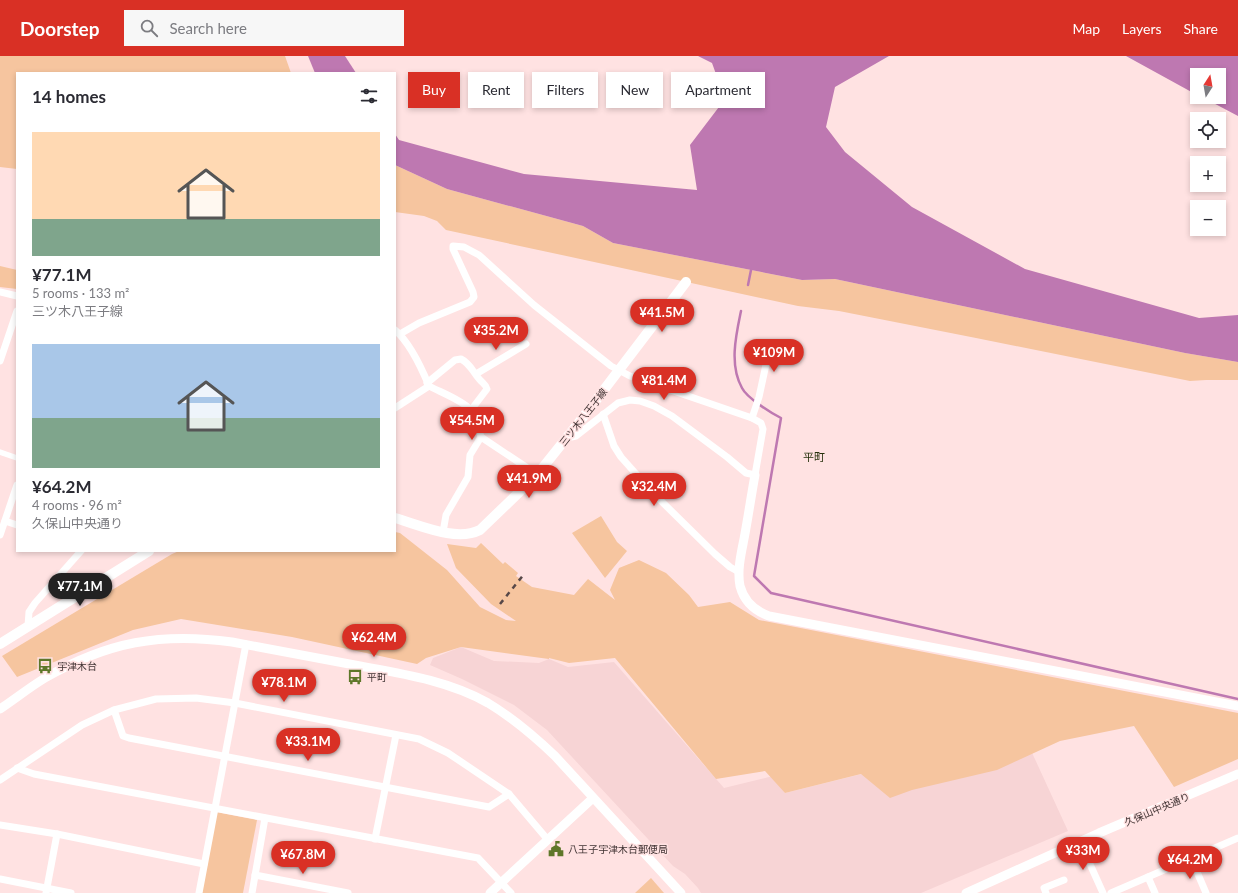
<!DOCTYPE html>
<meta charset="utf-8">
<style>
body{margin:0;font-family:Lato,"Noto Sans JP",sans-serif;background:#f7f7f7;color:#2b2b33;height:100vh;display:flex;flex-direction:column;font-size:15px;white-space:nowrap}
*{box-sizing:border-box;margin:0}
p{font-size:13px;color:#7c7c81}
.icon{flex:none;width:22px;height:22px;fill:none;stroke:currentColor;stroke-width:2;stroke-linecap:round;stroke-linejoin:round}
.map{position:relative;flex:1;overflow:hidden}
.side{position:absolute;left:16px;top:16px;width:380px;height:480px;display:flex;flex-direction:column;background:#fff;border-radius:0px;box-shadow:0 2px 6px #0003}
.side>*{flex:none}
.hud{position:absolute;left:408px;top:16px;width:380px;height:36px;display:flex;gap:8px}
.needle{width:26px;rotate:11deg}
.fabs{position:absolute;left:1190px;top:12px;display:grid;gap:8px}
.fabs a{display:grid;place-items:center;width:36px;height:36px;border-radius:0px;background:#fff;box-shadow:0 2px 6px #0003;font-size:20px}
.price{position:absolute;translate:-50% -34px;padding:0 9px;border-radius:14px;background:#d93025;color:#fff;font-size:13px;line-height:26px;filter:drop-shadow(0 1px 2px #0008)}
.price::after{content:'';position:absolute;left:50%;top:24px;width:12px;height:9px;margin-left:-6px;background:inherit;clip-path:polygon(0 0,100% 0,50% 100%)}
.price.active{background:#222;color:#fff}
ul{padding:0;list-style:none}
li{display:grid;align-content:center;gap:8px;height:212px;padding:0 16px}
li span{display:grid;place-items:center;height:124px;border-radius:0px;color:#555}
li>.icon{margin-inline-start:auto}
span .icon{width:72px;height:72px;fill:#fffc;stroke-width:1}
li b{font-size:17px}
h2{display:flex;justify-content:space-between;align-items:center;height:48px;padding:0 16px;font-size:17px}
.chip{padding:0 14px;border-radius:0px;background:#fff;box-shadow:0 2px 6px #0003;font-size:14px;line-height:36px}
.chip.active{background:#d93025;color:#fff}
header{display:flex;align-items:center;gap:24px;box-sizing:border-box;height:56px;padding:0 20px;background:#d93025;color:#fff}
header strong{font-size:19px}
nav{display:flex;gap:22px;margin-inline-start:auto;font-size:14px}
.search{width:280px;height:36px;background:#f7f7f7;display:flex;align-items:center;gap:10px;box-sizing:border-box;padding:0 14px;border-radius:0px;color:#7c7c81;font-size:15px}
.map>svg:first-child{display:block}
.built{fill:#f7d4d5}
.green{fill:#f6c59f}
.water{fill:#be78b1}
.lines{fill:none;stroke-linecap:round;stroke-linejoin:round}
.stream{stroke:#be78b1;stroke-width:2.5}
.pedestrian{stroke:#fff;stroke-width:5.5}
.minor{stroke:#fff;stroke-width:7}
.tertiary{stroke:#fff;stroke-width:9}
.secondary{stroke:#fff;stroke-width:10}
.rail{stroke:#574848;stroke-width:2.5;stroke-dasharray:5 5;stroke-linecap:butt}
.labels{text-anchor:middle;stroke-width:3;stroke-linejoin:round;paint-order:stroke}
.street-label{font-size:10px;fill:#403333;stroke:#ffe2e2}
.poi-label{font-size:10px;fill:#403333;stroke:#ffe2e2;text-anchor:start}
.neighbourhood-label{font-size:11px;fill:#26310c;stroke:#ffe2e2}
</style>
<header>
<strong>Doorstep</strong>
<div class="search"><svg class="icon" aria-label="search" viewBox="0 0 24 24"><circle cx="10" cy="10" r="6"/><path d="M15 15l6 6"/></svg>Search here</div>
<nav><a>Map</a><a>Layers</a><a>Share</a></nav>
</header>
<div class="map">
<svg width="1238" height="837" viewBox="0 0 1238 837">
<rect width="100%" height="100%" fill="#ffe2e2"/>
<!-- built -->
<path class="built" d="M 461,591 L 494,605 L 539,607 L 549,603 L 568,611 L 614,606 L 724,732 L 773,720 L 785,737 L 862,718 L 1028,688 L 1068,775 L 921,837 L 701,837 L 698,832 L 685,818 L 673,810 L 547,674 L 514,649 L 462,623 L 430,609 L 433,602 Z"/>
<!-- green -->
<g class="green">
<path d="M 0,0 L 285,0 L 291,17 L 17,17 L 17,113 L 0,111 Z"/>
<path d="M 395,109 L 447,133 L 583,170 L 613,187 L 802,224 L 835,223 L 1185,297 L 1238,306 L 1238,324 L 1206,324 L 1190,325 L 976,282 L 839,255 L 798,250 L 446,174 L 437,165 L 424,160 L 395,156 Z"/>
<path d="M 0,210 L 17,214 L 17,233 L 0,231 Z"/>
<path d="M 601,460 L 617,486 L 627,495 L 605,522 L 572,477 Z"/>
<path d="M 395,476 L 400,477 L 447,514 L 480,551 L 506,564 L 516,565 L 491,548 L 456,512 L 447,488 L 476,492 L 481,487 L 503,508 L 505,506 L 518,517 L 516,520 L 532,531 L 574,539 L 588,523 L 615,544 L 610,534 L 619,512 L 639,504 L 666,517 L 689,539 L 698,551 L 730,546 L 759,564 L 1238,657 L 1238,703 L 1174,731 L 1134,670 L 1060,685 L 997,714 L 912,734 L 890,742 L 861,718 L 785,737 L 765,715 L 716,723 L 615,602 L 569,607 L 549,602 L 549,603 L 461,591 L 426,602 L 417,608 L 292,581 L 181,563 L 133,574 L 17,621 L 2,600 L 172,498 L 179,495 L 395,495 Z"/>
<path d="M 216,756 L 257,764 L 243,837 L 202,837 Z"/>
<path d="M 651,822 L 664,837 L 635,837 Z"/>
</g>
<!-- water -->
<g class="water">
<path d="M 308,0 L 345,0 L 356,17 L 315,17 Z"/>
<path d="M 698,0 L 889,0 L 835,31 L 826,71 L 845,96 L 912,151 L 1025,213 L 1199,262 L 1238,259 L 1238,306 L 1185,297 L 835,223 L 802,224 L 613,187 L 583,170 L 447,133 L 395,109 L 395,78 L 399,84 L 524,118 L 697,134 L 690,89 L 725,43 L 712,7 Z"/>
<path d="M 1126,0 L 1238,0 L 1238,60 L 1202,41 L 1219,41 L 1219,19 L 1197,19 L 1197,39 Z"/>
</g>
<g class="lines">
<!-- stream -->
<g class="stream">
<path d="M 748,229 L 751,214"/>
<path d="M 741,255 C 736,279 729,309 742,332 C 747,342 771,357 781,362 L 754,520 L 771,537 L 1238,643"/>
</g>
<!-- pedestrian -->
<path class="pedestrian" d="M 0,396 L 17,402"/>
<!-- minor -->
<g class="minor">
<path d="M 0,236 L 17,240"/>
<path d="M 395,274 C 409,286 422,313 429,330 C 440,336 462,344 471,354 C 477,361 478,372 481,381 L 526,411 L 536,420"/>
<path d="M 400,278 L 419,267 L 470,246 L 474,241 L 473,236 L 453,193 L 453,190 L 464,191 L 479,199 L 534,249 L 611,310 L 630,320 L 752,362 L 761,367 L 763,373 L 755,419 L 746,417 L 727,401 L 672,360 L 654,350 L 640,345 L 630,344 L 618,347 L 576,380 L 567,382"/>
<path d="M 760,288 L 777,291"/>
<path d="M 0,305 L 17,255"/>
<path d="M 476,318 L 526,288"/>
<path d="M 427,327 L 455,304 L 461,303 C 471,308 473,317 481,325 C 484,328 486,329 487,333 L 471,354"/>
<path d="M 395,352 L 429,330"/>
<path d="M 603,358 L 614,390 L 621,401 L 653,437 L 715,498 L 730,511 L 739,516"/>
<path d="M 752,362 L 759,341 L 770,290"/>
<path d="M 5,465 L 17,469"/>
<path d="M 443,476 L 446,459 L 468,421 L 470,399 L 481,381"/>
<path d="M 0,479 L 17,429"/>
<path d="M 28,570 L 29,556 L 35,547 L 81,495"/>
<path d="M 114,654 L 123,680 L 129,682 L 489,751 L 509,738"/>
<path d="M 17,712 L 34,718 L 478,802 L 511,837"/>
<path d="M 0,724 L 82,669 L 114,654 L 156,643 L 196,642 L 235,647 L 419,683 L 448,697 L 509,738 L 548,784"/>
<path d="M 0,769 L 57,778 L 204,808"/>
<path d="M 375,783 L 396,679"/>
<path d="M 1080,786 L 1103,837"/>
<path d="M 1191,802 L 1206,837"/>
<path d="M 255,819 L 348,837"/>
<path d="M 1148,821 L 1155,837"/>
<path d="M 0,823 L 71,837"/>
<path d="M 46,837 L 57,778"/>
<path d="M 199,837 L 246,588"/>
<path d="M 252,837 L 265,762"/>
<path d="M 1046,837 L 1044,832 L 1064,824"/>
<path d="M 1111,837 L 1238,782"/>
</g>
<!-- tertiary -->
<g class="tertiary">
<path d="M 755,419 C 751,441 748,462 744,483 C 741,498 737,515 740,530 C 744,545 755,555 769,560 L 1238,650"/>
<path d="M 0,653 C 15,643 30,631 45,622 C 107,586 161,576 232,586 C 275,594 318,602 360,610 C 404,618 449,625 488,647 C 513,662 534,680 555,700 L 681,837"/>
<path d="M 490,837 L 593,742"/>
<path d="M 966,837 L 1099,777 L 1238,718"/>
</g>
<!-- secondary -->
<g class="secondary">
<path d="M 395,462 C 420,469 456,486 480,474 L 536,420 L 584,360 L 686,226"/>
<path d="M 0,588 L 149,495"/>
</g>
<!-- rail -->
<path class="rail" d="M 500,548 L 525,517"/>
</g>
<!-- icons -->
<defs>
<symbol id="bus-bare" viewBox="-9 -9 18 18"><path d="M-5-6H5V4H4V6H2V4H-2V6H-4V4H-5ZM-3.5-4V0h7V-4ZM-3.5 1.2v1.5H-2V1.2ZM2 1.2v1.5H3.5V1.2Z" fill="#5e7729" stroke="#ffe2e2" stroke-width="2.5" paint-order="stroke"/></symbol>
<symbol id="civic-bare" viewBox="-9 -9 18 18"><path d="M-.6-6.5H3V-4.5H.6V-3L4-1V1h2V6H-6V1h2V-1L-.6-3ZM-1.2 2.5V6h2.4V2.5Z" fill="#5e7729" stroke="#ffe2e2" stroke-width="2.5" paint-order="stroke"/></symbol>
</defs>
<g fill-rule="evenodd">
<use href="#bus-bare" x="34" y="599" width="22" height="22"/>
<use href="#bus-bare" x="344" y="610" width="22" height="22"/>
<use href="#civic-bare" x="545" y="782" width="22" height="22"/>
</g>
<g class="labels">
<!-- street labels -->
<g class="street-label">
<text transform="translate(583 361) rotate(-52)" y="4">三ツ木八王子線</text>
<text transform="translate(1157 753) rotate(-23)" y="4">久保山中央通り</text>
</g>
<!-- poi labels -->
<g class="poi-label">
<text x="57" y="614">宇津木台</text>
<text x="367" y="625">平町</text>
<text x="568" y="797">八王子宇津木台郵便局</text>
</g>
<!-- neighbourhood labels -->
<g class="neighbourhood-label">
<text x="814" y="405">平町</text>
</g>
</g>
</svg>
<div class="fabs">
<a><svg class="needle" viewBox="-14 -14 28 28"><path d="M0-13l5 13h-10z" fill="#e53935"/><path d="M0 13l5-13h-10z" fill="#7c7c81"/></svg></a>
<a><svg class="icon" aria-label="locate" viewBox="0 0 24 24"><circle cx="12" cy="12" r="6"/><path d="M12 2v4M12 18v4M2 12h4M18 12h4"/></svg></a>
<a>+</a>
<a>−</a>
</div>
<b class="price" style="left:662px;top:277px">¥41.5M</b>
<b class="price" style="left:496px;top:295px">¥35.2M</b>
<b class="price" style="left:774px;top:317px">¥109M</b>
<b class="price" style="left:664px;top:345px">¥81.4M</b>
<b class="price" style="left:472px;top:385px">¥54.5M</b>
<b class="price" style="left:529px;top:443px">¥41.9M</b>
<b class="price" style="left:654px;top:451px">¥32.4M</b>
<b class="price active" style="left:80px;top:551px">¥77.1M</b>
<b class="price" style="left:374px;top:602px">¥62.4M</b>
<b class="price" style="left:284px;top:647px">¥78.1M</b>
<b class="price" style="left:308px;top:706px">¥33.1M</b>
<b class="price" style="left:1083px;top:815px">¥33M</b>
<b class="price" style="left:303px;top:819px">¥67.8M</b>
<b class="price" style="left:1190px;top:824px">¥64.2M</b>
<div class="hud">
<a class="chip active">Buy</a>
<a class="chip">Rent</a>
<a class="chip">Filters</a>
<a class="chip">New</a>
<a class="chip">Apartment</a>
</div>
<section class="side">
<h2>14 homes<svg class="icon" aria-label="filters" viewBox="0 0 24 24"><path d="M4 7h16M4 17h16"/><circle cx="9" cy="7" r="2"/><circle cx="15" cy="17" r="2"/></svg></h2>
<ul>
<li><span style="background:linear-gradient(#ffd9b3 70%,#7fa58c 0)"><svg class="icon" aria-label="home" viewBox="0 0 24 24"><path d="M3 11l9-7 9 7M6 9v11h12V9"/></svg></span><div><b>¥77.1M</b><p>5 rooms · 133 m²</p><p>三ツ木八王子線</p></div></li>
<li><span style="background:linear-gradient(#a9c7e8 60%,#7fa58c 0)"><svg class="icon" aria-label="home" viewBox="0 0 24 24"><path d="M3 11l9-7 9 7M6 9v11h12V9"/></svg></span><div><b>¥64.2M</b><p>4 rooms · 96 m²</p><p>久保山中央通り</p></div></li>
</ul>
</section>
</div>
